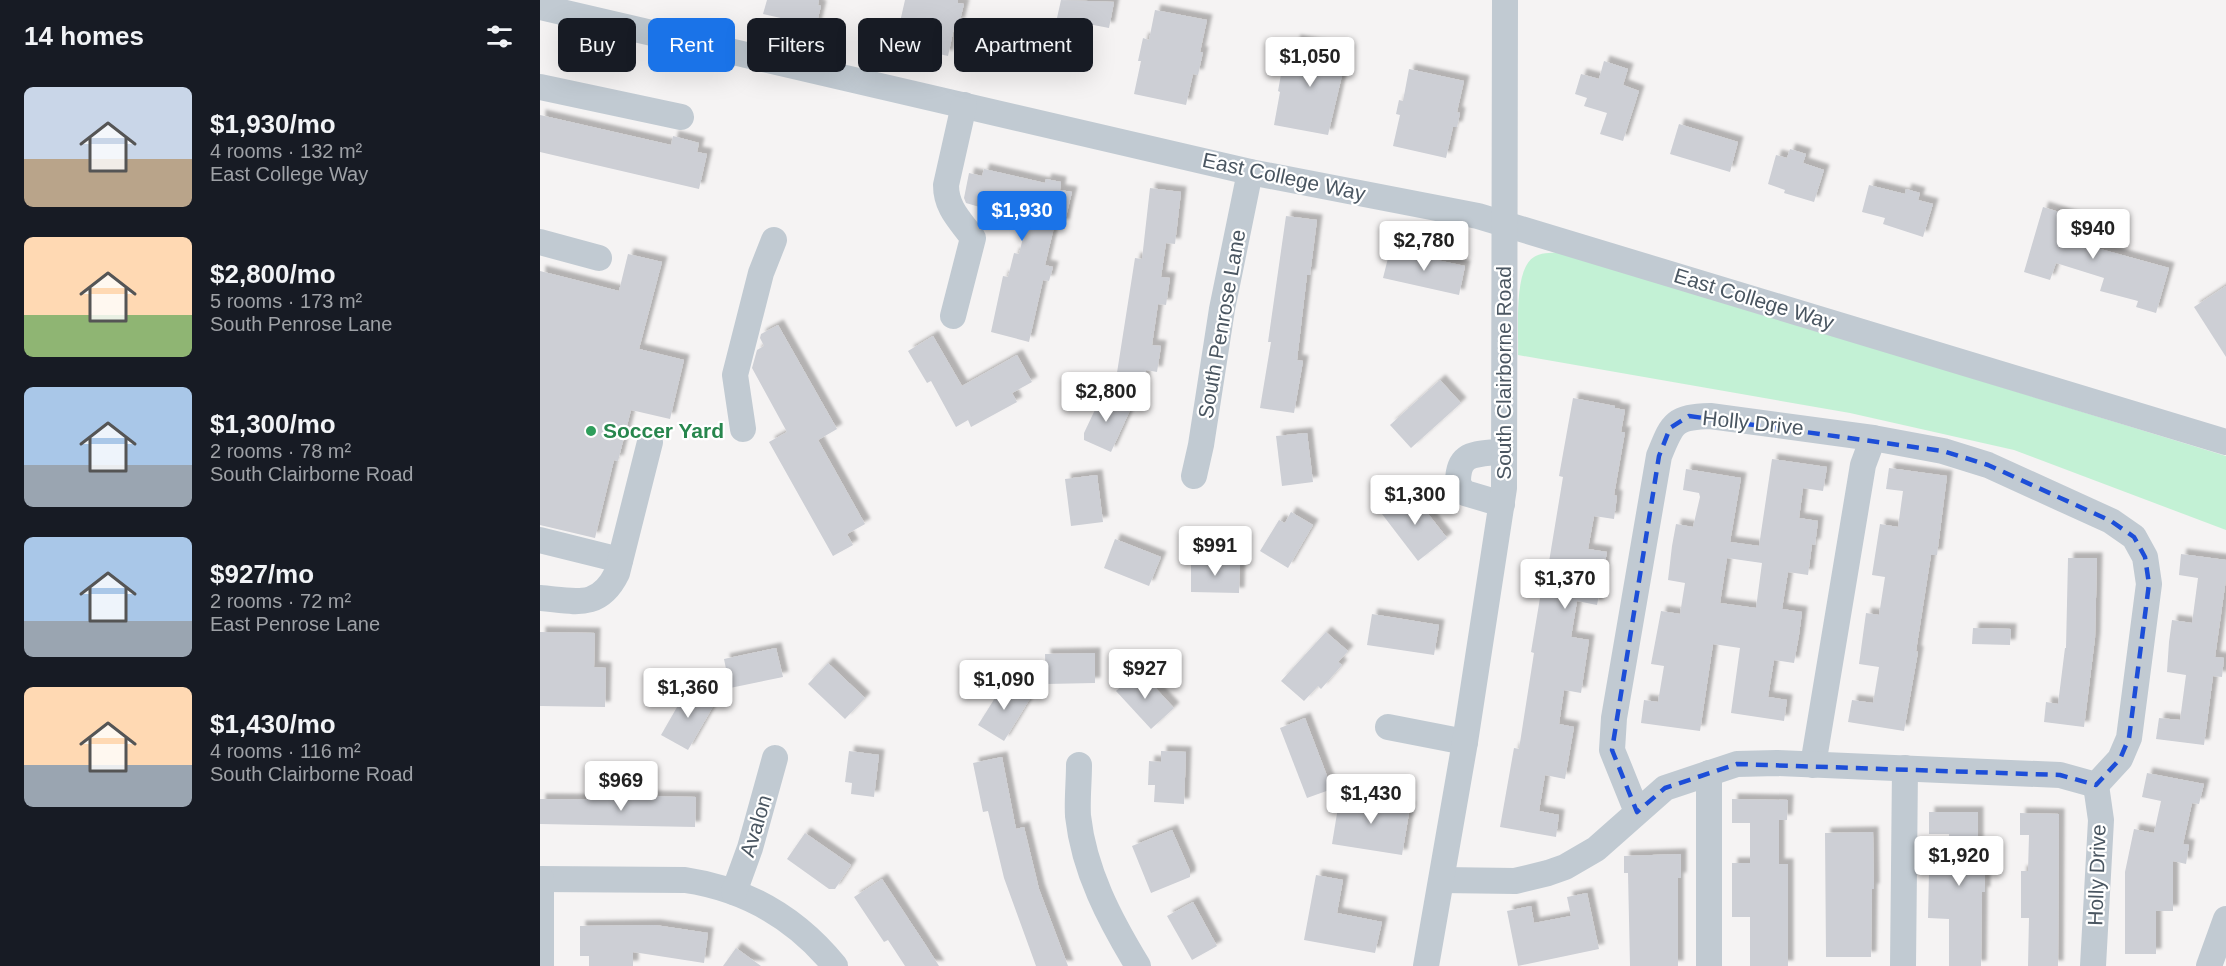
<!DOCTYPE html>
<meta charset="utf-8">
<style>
body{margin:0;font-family:Arial,sans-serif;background:#20242c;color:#f1f3f6;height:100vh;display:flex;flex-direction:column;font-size:22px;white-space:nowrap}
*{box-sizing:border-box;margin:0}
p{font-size:20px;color:#9ea1a6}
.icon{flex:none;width:33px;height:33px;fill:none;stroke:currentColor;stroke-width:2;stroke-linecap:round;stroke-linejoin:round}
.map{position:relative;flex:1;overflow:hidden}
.drawer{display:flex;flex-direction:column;background:#171b24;width:540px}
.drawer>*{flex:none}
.banner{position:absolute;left:18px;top:18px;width:570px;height:54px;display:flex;gap:12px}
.price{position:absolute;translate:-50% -51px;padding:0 14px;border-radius:6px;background:#fff;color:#222;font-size:20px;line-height:39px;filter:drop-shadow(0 2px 3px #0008)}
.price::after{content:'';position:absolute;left:50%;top:36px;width:18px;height:14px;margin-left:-9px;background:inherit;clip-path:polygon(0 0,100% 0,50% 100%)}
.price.active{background:#1a73e8;color:#fff}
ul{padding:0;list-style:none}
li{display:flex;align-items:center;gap:18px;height:150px;padding:0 24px}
li span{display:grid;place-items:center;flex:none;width:168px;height:120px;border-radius:9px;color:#555}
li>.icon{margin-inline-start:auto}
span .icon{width:72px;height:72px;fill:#fffc;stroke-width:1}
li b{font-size:26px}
h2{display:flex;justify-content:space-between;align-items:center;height:72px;padding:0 24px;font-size:26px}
.chip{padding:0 21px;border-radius:9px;background:#171b24;box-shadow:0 6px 24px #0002;font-size:21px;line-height:54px}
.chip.active{background:#1a73e8;color:#fff}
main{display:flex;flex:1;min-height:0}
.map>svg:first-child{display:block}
.green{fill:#c3f1d5}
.building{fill:#cdcfd5;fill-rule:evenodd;filter:url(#shadow)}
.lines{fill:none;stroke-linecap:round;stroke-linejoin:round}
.minor{stroke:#c1cad2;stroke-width:26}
.marked{fill:none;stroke:#1d4ed8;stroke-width:4.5;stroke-dasharray:12 8;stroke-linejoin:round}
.leisure-dot{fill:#2e9e5b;stroke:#fff;stroke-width:2}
.labels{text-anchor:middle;stroke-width:4.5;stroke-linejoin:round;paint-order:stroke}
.street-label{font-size:21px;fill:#4a5661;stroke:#fff}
.leisure-label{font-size:21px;font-weight:bold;fill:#27864d;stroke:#fff;text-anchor:start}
</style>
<main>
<section class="drawer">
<h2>14 homes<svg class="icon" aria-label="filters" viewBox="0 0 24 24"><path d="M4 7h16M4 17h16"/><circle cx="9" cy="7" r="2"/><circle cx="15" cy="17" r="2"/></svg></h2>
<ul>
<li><span style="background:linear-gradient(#c9d6e8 60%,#b9a48a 0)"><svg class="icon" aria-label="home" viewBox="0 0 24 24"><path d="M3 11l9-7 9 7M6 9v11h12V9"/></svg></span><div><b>$1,930/mo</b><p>4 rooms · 132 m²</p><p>East College Way</p></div></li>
<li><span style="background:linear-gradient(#ffd9b3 65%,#8fb573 0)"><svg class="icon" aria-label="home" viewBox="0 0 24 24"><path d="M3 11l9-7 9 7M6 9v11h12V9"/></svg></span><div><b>$2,800/mo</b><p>5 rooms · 173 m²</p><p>South Penrose Lane</p></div></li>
<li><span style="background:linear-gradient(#a9c7e8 65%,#9aa5b1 0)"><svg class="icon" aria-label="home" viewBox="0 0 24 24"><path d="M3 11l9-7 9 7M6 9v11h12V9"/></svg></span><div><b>$1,300/mo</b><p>2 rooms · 78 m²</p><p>South Clairborne Road</p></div></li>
<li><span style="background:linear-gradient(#a9c7e8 70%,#9aa5b1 0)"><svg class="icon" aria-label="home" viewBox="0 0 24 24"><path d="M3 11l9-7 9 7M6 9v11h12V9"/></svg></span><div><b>$927/mo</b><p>2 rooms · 72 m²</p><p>East Penrose Lane</p></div></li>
<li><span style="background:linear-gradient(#ffd9b3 65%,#9aa5b1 0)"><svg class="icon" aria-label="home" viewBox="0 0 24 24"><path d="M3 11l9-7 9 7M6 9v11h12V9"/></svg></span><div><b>$1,430/mo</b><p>4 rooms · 116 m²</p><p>South Clairborne Road</p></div></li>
</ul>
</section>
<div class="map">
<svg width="1686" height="966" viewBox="0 0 1686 966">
<defs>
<filter id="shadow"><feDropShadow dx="5.5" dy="-5.5" stdDeviation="1.5" flood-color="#0004"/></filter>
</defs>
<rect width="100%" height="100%" fill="#f5f3f3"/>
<!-- green -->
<path class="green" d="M 1022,252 L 1686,456 L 1686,530 L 1474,450 L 1310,413 L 978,355 C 979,332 973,269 994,257 C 1002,252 1013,253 1022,252 Z"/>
<!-- building -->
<g class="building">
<path d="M 227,0 L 279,0 L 278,5 L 281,6 L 276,26 L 223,14 Z"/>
<path d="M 365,0 L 418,0 L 418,3 L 424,4 L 419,24 L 415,23 L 408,56 L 355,44 Z"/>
<path d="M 521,0 L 574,2 L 569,28 L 517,18 Z"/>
<path d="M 615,10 L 667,20 L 660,52 L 663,52 L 658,75 L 653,74 L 646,105 L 594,94 L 601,61 L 598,61 L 603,38 L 609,40 Z"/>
<path d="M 755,40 L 808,50 L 788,135 L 734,125 L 740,92 L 738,91 L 742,69 L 749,70 Z"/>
<path d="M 1064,61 L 1088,69 L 1083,85 L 1099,91 L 1083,141 L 1060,134 L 1067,113 L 1044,106 L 1047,98 L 1035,94 L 1041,74 L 1059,79 Z"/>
<path d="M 869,69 L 924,81 L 917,112 L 920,113 L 917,127 L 913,127 L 906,158 L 853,146 L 860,115 L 856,114 L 859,100 L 863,101 Z"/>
<path d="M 0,115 L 131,145 L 133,136 L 159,143 L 157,152 L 167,154 L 159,189 L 0,152 Z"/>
<path d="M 1139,124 L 1198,142 L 1190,172 L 1130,154 Z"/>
<path d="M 1250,149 L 1266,154 L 1263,163 L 1284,170 L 1274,202 L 1244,193 L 1245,190 L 1228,184 L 1236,155 L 1247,158 Z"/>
<path d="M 444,169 L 505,183 L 506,179 L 521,182 L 520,190 L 532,192 L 524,225 L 515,223 L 505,265 L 513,267 L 509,281 L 503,280 L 489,342 L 451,332 L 463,276 L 468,277 L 474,253 L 479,254 L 487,221 L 426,203 L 424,198 L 429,173 L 442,176 Z"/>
<path d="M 1329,185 L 1365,194 L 1366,189 L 1380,193 L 1378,200 L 1393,204 L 1383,237 L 1343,224 L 1345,218 L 1322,212 Z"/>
<path d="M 610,188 L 641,192 L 635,244 L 626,243 L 621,277 L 630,278 L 626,305 L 618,304 L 612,345 L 621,346 L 617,372 L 606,370 L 604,384 L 576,379 L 595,258 L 602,259 Z"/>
<path d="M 1503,207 L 1535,217 L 1534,222 L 1558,230 L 1553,247 L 1629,268 L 1616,313 L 1596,307 L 1598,301 L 1560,291 L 1564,278 L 1516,263 L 1510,280 L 1484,272 Z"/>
<path d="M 746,216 L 777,220 L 770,275 L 767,275 L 757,360 L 763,361 L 754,413 L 720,408 L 731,342 L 728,342 Z"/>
<path d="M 850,250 L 925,266 L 919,295 L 843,278 Z"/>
<path d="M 88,254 L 122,262 L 99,349 L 144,360 L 130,419 L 91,410 L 78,461 L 74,460 L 55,538 L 0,525 L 0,271 L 79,291 Z"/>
<path d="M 1686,286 L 1686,357 L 1654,307 Z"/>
<path d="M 238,325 L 297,429 L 278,440 L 325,524 L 307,534 L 313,545 L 293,556 L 229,442 L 247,432 L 212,368 L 217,350 L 224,346 L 220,338 L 221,334 Z"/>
<path d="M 393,336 L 422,386 L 477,355 L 492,382 L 472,393 L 477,402 L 431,427 L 428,420 L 416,427 L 391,381 L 387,383 L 368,351 Z"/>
<path d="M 900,380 L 921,403 L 871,448 L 850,425 Z"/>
<path d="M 562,395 L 591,408 L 571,452 L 544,440 L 544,433 Z"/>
<path d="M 1033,398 L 1075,406 L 1075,408 L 1085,410 L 1081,432 L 1085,432 L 1074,495 L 1077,496 L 1074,519 L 1054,516 L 1048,549 L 1067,552 L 1057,605 L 1037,601 L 1031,637 L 1049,640 L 1041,693 L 1024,690 L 1019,724 L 1034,727 L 1025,779 L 1005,775 L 999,811 L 1019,815 L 1016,837 L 960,827 L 974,748 L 979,749 L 994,653 L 991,652 L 1004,574 L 1007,574 L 1023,477 L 1019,476 Z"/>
<path d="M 767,433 L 773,482 L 742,486 L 736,436 Z"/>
<path d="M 1232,459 L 1287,467 L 1283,491 L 1263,488 L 1259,518 L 1278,521 L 1275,545 L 1272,544 L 1268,575 L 1248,572 L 1242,609 L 1262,612 L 1259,635 L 1254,663 L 1234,660 L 1228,697 L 1247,700 L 1244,721 L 1191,713 L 1200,648 L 1173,644 L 1160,731 L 1101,723 L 1104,700 L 1118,702 L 1124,666 L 1111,664 L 1121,611 L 1140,614 L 1145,583 L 1128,580 L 1132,546 L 1136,524 L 1153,527 L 1160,497 L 1159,493 L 1143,490 L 1146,469 L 1201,478 L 1190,542 L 1219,546 ZM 1187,558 L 1222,563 L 1216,608 L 1180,603 Z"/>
<path d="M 1349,468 L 1407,476 L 1397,555 L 1391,555 L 1376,651 L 1378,652 L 1364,731 L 1308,722 L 1312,700 L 1333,703 L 1339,667 L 1319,664 L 1326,613 L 1339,615 L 1345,577 L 1332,575 L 1340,524 L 1358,527 L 1363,491 L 1346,489 Z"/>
<path d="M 557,475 L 563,522 L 531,526 L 525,479 Z"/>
<path d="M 871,492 L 907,538 L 878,561 L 842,514 Z"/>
<path d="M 751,512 L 773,525 L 748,568 L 720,551 L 739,520 L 745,523 Z"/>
<path d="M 575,539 L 621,557 L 609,586 L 564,568 Z"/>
<path d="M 1641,554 L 1686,560 L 1686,579 L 1675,657 L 1684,658 L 1682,677 L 1673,676 L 1664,745 L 1616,739 L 1619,718 L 1640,720 L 1646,675 L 1627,672 L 1629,642 L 1632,620 L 1652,623 L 1658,578 L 1639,575 Z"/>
<path d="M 1528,558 L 1557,558 L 1555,638 L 1544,727 L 1504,722 L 1506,702 L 1518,704 L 1525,648 L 1526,648 Z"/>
<path d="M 651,561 L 700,562 L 699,593 L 651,592 Z"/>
<path d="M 832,614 L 899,625 L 894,655 L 827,645 Z"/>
<path d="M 1433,628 L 1471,629 L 1470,645 L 1432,644 Z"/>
<path d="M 0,632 L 55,633 L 54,667 L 66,668 L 65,707 L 0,706 Z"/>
<path d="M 786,632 L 808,651 L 798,662 L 802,665 L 781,689 L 778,686 L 764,701 L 741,681 Z"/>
<path d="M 236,648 L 243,677 L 190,688 L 184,659 Z"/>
<path d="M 555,653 L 555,683 L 506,684 L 505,654 Z"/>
<path d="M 288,663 L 325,698 L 305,719 L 268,684 Z"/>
<path d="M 599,670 L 634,708 L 611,729 L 576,691 Z"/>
<path d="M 465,682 L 491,697 L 464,741 L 438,725 Z"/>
<path d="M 148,688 L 175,703 L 148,750 L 121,735 Z"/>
<path d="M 765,718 L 792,789 L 767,798 L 740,728 Z"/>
<path d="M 309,751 L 339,755 L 334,797 L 311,794 L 312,783 L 305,782 Z"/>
<path d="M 621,751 L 646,752 L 644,804 L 614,802 L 615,785 L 608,785 L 609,761 L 621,762 Z"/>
<path d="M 462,757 L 476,829 L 484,827 L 499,889 L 528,966 L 496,966 L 464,878 L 448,811 L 443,812 L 433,763 Z"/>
<path d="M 1607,773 L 1664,784 L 1659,804 L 1652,803 L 1643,844 L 1649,845 L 1646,864 L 1633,861 L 1633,911 L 1616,911 L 1616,954 L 1585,954 L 1585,872 L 1594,829 L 1614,833 L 1621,801 L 1602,797 Z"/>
<path d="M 800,795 L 870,807 L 862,855 L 792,844 Z"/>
<path d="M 101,796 L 156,797 L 155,827 L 0,824 L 0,799 L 101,800 Z"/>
<path d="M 1192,799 L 1248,800 L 1247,820 L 1239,820 L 1239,864 L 1248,864 L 1248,966 L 1210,966 L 1210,917 L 1192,917 L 1192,863 L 1210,863 L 1210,823 L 1192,823 Z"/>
<path d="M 1389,812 L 1438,812 L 1438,875 L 1445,875 L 1445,892 L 1442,892 L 1441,966 L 1409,966 L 1409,919 L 1388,918 L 1389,871 L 1409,871 L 1409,834 L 1389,834 Z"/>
<path d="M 1480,813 L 1519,814 L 1518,966 L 1488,966 L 1489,918 L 1481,918 L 1481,871 L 1488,871 L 1489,835 L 1480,835 Z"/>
<path d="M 632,830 L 650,871 L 650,877 L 611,893 L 592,846 Z"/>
<path d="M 1333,832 L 1334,889 L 1332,889 L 1331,957 L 1286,957 L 1285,833 Z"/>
<path d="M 265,833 L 311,865 L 295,889 L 289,889 L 247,859 Z"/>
<path d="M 1141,854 L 1141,878 L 1138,878 L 1138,966 L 1090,966 L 1088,873 L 1084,873 L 1084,856 Z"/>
<path d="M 776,875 L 803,880 L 797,913 L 842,922 L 835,953 L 764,940 Z"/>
<path d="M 342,879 L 385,944 L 399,966 L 365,966 L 348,940 L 344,942 L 314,897 Z"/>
<path d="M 1047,893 L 1059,949 L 978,966 L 967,911 L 991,906 L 994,923 L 1031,916 L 1027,897 Z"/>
<path d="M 653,902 L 677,946 L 652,960 L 627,916 Z"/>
<path d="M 115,925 L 168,933 L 164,963 L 93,952 L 93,966 L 49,966 L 49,956 L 40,956 L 40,926 Z"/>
<path d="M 196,948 L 221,966 L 183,966 Z"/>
</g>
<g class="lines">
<!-- minor -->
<g class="minor">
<path d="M 0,7 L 710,172 L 938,216 L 1686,442"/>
<path d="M 0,87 L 141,117"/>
<path d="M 0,242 L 59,258"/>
<path d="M 413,316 L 433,238 C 420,220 406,208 406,185 L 424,105"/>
<path d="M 203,429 L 195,375 L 221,273 L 234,240"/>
<path d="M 654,476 L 661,445 L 682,309 L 710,172"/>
<path d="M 962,504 L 925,493 L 918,485 C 917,450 936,455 964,451"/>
<path d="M 0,540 L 80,560"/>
<path d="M 0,598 C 35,601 59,610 77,573 L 110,442"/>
<path d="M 848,727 L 925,742"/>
<path d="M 539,765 C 539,782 537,799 538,816 C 544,871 570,920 598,966"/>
<path d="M 1273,765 L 1323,465 L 1333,438"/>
<path d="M 0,879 L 145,880 C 206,889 256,918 295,966"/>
<path d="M 1,879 L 1,966"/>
<path d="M 902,880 L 975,881 L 1008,873 L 1025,867 L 1056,849 L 1125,788 L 1197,764 L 1237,763 L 1520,775 L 1556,785 L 1580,759 L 1589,738 L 1609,584 L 1605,557 L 1594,537 L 1571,521 L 1448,465 L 1403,451 L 1333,438 L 1170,416 C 1133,417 1132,424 1119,456 L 1074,718 L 1072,750 L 1097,812"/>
<path d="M 194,892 L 210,848 L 235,758"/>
<path d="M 886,966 L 925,742 L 964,488 L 965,0"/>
<path d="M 1169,966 L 1169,773"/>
<path d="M 1363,966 L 1365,768"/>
<path d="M 1553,966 L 1561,820 L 1556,785"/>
<path d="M 1669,966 L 1686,919"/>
</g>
</g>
<!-- marked area -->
<path class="marked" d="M 1149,416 L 1403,451 L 1448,465 L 1571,521 L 1594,537 L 1605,557 L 1609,584 L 1589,738 L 1580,759 L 1556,785 L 1520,775 L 1197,764 L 1125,788 L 1097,812 L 1072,750 L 1119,456 L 1130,428 Z"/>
<!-- markers -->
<circle class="leisure-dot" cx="51" cy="431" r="6"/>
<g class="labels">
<!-- street labels -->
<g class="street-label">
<text transform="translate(744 177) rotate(12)" y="7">East College Way</text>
<text transform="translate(1214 299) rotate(17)" y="7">East College Way</text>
<text transform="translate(682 324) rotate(-80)" y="7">South Penrose Lane</text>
<text transform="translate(964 373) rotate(-90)" y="7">South Clairborne Road</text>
<text transform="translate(1213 423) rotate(6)" y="7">Holly Drive</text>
<text transform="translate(216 826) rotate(-73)" y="7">Avalon</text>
<text transform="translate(1557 875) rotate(-88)" y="7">Holly Drive</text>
</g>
<!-- leisure labels -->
<g class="leisure-label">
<text x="63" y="438">Soccer Yard</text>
</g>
</g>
</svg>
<b class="price" style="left:770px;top:88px">$1,050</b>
<b class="price active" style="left:482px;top:242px">$1,930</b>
<b class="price" style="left:1553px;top:260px">$940</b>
<b class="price" style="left:884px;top:272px">$2,780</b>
<b class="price" style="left:566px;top:423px">$2,800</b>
<b class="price" style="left:875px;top:526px">$1,300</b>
<b class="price" style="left:675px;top:577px">$991</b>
<b class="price" style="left:1025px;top:610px">$1,370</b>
<b class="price" style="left:605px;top:700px">$927</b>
<b class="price" style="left:464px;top:711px">$1,090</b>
<b class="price" style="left:148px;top:719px">$1,360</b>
<b class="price" style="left:81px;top:812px">$969</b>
<b class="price" style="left:831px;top:825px">$1,430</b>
<b class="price" style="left:1419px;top:887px">$1,920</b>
<div class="banner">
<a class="chip">Buy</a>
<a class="chip active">Rent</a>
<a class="chip">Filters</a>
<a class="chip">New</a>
<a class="chip">Apartment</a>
</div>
</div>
</main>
